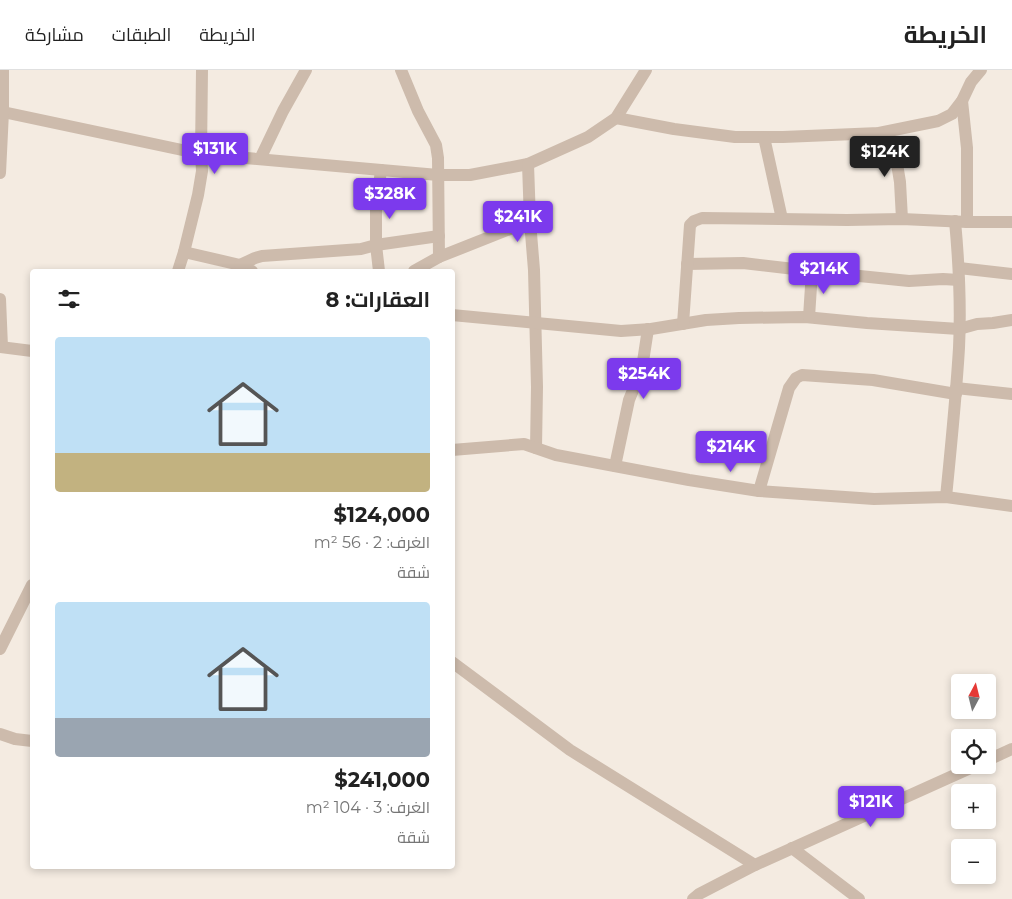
<!DOCTYPE html>
<html lang="ar">
<meta charset="utf-8">
<style>
body{margin:0;font-family:Montserrat,Cairo,sans-serif;background:#f6f6f6;color:#222;direction:rtl;height:100vh;display:flex;flex-direction:column;font-size:19px;white-space:nowrap}
*{box-sizing:border-box;margin:0}
p{font-size:16px;color:#767676}
.icon{flex:none;width:28px;height:28px;fill:none;stroke:currentColor;stroke-width:2;stroke-linecap:round;stroke-linejoin:round}
.map{position:relative;flex:1;overflow:hidden;direction:ltr}
.details{position:absolute;left:30px;top:199px;width:425px;height:600px;display:flex;flex-direction:column;background:#fff;border-radius:5px;box-shadow:0 2px 8px #0003;direction:rtl}
.details>*{flex:none}
.needle{width:32px;rotate:7deg}
.fabs{position:absolute;left:951px;top:604px;display:grid;gap:10px}
.fabs a{display:grid;place-items:center;width:45px;height:45px;border-radius:5px;background:#fff;box-shadow:0 2px 8px #0003;font-size:25px}
.price{position:absolute;translate:-50% -42px;padding:0 11px;border-radius:5px;background:#7c3aed;color:#fff;font-size:16px;line-height:32px;filter:drop-shadow(0 1px 2px #0008)}
.price::after{content:'';position:absolute;left:50%;top:30px;width:15px;height:11px;margin-left:-8px;background:inherit;clip-path:polygon(0 0,100% 0,50% 100%)}
.price.current{background:#222;color:#fff}
ul{padding:0;list-style:none}
li{display:grid;align-content:center;gap:10px;height:265px;padding:0 25px}
li span{display:grid;place-items:center;height:155px;border-radius:5px;color:#555}
li>.icon{margin-inline-start:auto}
span .icon{width:90px;height:90px;fill:#fffc;stroke-width:1}
li b{font-size:21px}
h2{display:flex;justify-content:space-between;align-items:center;height:60px;padding:0 25px;font-size:21px}
header{display:flex;align-items:center;gap:30px;box-sizing:border-box;height:70px;padding:0 25px;background:#fff;border-bottom:1px solid #e0e0e0}
header strong{font-size:24px}
nav{display:flex;gap:28px;margin-inline-start:auto;font-size:18px}
.map>svg:first-child{display:block}
.lines{fill:none;stroke-linecap:round;stroke-linejoin:round}
.minor{stroke:#cdbbac;stroke-width:12}
</style>
<header>
<strong>الخريطة</strong>
<nav><a>الخريطة</a><a>الطبقات</a><a>مشاركة</a></nav>
</header>
<div class="map">
<svg width="1012" height="829" viewBox="0 0 1012 829">
<rect width="100%" height="100%" fill="#f4ebe1"/>
<g class="lines">
<!-- minor -->
<g class="minor">
<path d="M 401,0 L 418,41 L 436,75 L 438,88 L 439,187"/>
<path d="M 962,31 L 967,78 L 967,152"/>
<path d="M 3,42 L 201,84 L 438,105 L 470,105 L 528,94 L 588,67 L 616,48 L 646,0"/>
<path d="M 616,48 L 674,59 L 735,67 L 783,67 L 879,63 L 938,51 L 952,44 L 962,31 L 971,12 L 981,0"/>
<path d="M 879,63 L 897,94 L 900,112 L 902,149"/>
<path d="M 764,67 L 782,149"/>
<path d="M 260,89 L 283,41 L 306,0"/>
<path d="M 528,94 L 530,151 L 534,200 L 537,317 L 536,378"/>
<path d="M 0,103 L 3,42 L 3,0"/>
<path d="M 184,182 L 240,195 L 252,201"/>
<path d="M 687,194 L 743,193 L 820,202 L 909,211 L 943,209 L 959,210"/>
<path d="M 240,195 L 255,188 L 262,186 L 361,179 L 376,175 L 439,166"/>
<path d="M 959,198 L 1012,204"/>
<path d="M 178,201 L 184,182 L 198,125 L 202,101 L 201,84 L 202,0"/>
<path d="M 379,201 L 376,175 L 376,140 L 381,100"/>
<path d="M 414,201 L 439,187 L 530,151"/>
<path d="M 0,229 L 2,277"/>
<path d="M 452,245 L 621,261 L 651,259 L 706,250 L 739,248 L 805,247 L 867,253 L 959,259 L 977,254 L 993,253 L 1012,250"/>
<path d="M 809,247 L 812,201"/>
<path d="M 683,254 L 690,155 L 694,151 L 702,148 L 847,150 L 902,149 L 967,152 L 1012,152"/>
<path d="M 0,277 L 32,281"/>
<path d="M 956,318 L 1012,324"/>
<path d="M 452,380 L 524,374 L 556,385 L 689,410 L 759,421 L 874,429 L 946,427 L 1012,436"/>
<path d="M 615,396 L 629,330 L 642,298 L 648,259"/>
<path d="M 759,421 L 789,318 L 796,308 L 802,305 L 873,310 L 956,324"/>
<path d="M 946,427 C 951,377 956,328 959,278 C 961,236 959,194 955,151"/>
<path d="M 0,579 L 32,515"/>
<path d="M 452,592 L 570,680 L 755,795"/>
<path d="M 0,664 L 15,669 L 32,671"/>
<path d="M 988,690 L 1012,679"/>
<path d="M 792,778 L 859,829"/>
<path d="M 693,829 L 699,824 L 755,795 L 977,695"/>
</g>
</g>
</svg>
<div class="fabs">
<a><svg class="needle" viewBox="-14 -14 28 28"><path d="M0-13l5 13h-10z" fill="#e53935"/><path d="M0 13l5-13h-10z" fill="#767676"/></svg></a>
<a><svg class="icon" aria-label="locate" viewBox="0 0 24 24"><circle cx="12" cy="12" r="6"/><path d="M12 2v4M12 18v4M2 12h4M18 12h4"/></svg></a>
<a>+</a>
<a>−</a>
</div>
<b class="price" style="left:215px;top:105px">$131K</b>
<b class="price current" style="left:885px;top:108px">$124K</b>
<b class="price" style="left:390px;top:150px">$328K</b>
<b class="price" style="left:518px;top:173px">$241K</b>
<b class="price" style="left:824px;top:225px">$214K</b>
<b class="price" style="left:644px;top:330px">$254K</b>
<b class="price" style="left:731px;top:403px">$214K</b>
<b class="price" style="left:871px;top:758px">$121K</b>
<section class="details">
<h2>العقارات: 8<svg class="icon" aria-label="filters" viewBox="0 0 24 24"><path d="M4 7h16M4 17h16"/><circle cx="9" cy="7" r="2"/><circle cx="15" cy="17" r="2"/></svg></h2>
<ul>
<li><span style="background:linear-gradient(#bfe0f5 75%,#c2b280 0)"><svg class="icon" aria-label="home" viewBox="0 0 24 24"><path d="M3 11l9-7 9 7M6 9v11h12V9"/></svg></span><div><b>$124,000</b><p>الغرف: 2 · 56 m²</p><p>شقة</p></div></li>
<li><span style="background:linear-gradient(#bfe0f5 75%,#9aa5b1 0)"><svg class="icon" aria-label="home" viewBox="0 0 24 24"><path d="M3 11l9-7 9 7M6 9v11h12V9"/></svg></span><div><b>$241,000</b><p>الغرف: 3 · 104 m²</p><p>شقة</p></div></li>
</ul>
</section>
</div>
